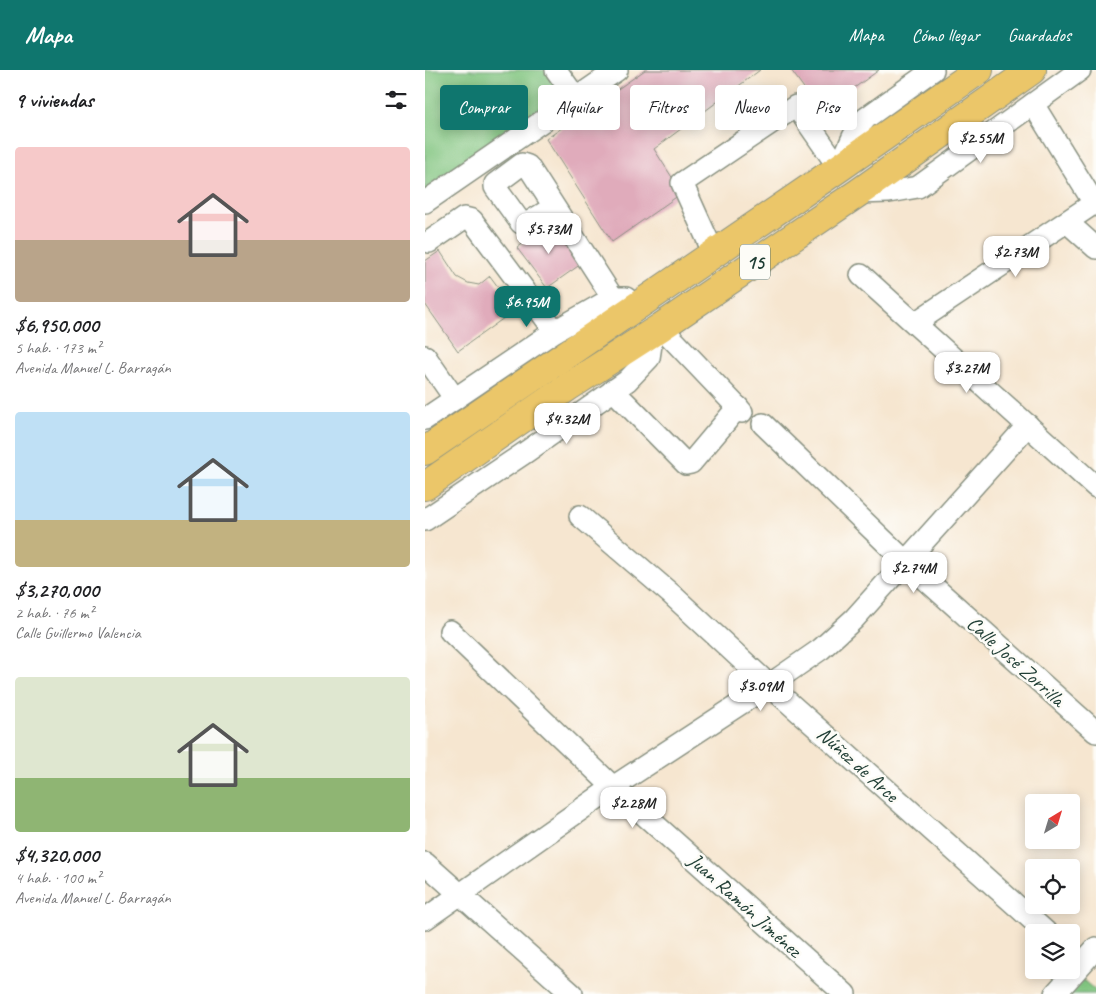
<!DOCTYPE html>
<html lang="es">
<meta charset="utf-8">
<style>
body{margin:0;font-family:Caveat,sans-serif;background:#f2f2f2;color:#202124;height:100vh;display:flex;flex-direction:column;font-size:19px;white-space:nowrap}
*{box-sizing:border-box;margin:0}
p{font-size:16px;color:#757577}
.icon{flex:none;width:28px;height:28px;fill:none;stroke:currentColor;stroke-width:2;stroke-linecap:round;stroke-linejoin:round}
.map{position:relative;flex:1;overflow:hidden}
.side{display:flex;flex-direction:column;background:#fff;width:425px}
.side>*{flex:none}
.guide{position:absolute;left:15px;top:15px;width:475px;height:45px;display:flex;gap:10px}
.needle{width:32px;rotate:38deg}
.buttons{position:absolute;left:600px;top:724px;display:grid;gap:10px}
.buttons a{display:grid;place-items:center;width:55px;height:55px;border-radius:5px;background:#fff;box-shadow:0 2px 12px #0003;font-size:25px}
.price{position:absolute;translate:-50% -42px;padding:0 11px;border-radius:10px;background:#fff;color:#222;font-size:16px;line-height:32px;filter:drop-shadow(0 1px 2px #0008)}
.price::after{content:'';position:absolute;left:50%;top:30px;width:15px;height:11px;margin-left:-8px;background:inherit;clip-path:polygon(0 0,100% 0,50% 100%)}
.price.on{background:#0f766e;color:#fff}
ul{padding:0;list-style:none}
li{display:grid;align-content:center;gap:10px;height:265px;padding:0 15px}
li span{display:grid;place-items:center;height:155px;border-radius:5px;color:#555}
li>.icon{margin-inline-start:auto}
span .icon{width:90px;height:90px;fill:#fffc;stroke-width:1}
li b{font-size:21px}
h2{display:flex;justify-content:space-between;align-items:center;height:60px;padding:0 15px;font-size:21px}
.tag{padding:0 18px;border-radius:5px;background:#fff;box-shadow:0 2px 12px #0003;font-size:18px;line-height:45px}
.tag.on{background:#0f766e;color:#fff}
header{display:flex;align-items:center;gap:30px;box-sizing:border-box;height:70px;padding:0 25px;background:#0f766e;color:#fff}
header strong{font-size:24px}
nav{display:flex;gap:28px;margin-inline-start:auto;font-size:18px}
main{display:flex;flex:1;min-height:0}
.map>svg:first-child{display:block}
.green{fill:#81c580;stroke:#50815a}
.building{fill:#e0abbb}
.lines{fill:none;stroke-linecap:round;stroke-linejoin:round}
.minor-casing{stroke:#8a9282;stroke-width:24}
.highway-casing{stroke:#8a9282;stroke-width:30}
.minor{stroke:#fff;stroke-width:21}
.highway{stroke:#ebc669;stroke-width:28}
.labels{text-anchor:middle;stroke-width:5;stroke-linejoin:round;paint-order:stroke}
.shield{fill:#fdfcf7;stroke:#62766e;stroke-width:1}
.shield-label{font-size:20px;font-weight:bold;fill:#1f3d34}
.street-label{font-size:21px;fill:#1f3d34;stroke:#fdfcf7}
</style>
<header>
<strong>Mapa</strong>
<nav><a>Mapa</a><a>Cómo llegar</a><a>Guardados</a></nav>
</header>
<main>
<section class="side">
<h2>9 viviendas<svg class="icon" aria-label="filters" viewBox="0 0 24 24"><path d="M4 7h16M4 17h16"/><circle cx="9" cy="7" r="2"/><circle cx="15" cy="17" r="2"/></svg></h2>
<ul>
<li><span style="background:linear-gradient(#f6c9c9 60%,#b9a48a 0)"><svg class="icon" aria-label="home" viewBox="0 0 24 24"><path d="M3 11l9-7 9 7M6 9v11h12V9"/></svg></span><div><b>$6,950,000</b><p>5 hab. · 173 m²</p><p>Avenida Manuel L. Barragán</p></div></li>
<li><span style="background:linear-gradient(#bfe0f5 70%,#c2b280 0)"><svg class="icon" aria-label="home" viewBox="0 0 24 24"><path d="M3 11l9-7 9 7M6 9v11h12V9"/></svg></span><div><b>$3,270,000</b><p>2 hab. · 76 m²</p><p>Calle Guillermo Valencia</p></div></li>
<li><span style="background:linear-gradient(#dfe7d0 65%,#8fb573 0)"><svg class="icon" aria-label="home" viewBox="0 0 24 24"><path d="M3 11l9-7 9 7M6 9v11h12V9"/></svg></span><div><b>$4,320,000</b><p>4 hab. · 100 m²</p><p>Avenida Manuel L. Barragán</p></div></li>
</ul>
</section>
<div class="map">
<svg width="671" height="924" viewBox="0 0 671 924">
<rect width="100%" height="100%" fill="#fdfcf7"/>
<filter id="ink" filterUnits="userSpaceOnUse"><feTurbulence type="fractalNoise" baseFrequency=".02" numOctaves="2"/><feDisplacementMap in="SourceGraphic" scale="10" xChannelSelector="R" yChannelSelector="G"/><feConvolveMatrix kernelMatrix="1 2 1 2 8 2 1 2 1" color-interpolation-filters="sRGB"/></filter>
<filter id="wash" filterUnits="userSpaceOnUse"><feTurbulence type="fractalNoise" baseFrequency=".0096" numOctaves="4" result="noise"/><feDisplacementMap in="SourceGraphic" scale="20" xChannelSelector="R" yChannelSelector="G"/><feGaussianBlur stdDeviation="1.12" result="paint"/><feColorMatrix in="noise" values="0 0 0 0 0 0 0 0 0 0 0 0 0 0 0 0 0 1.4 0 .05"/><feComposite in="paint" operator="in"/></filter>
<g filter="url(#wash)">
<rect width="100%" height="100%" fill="#f6e6d0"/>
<!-- green -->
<g class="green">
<path d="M 0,0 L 131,0 L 151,28 L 0,132 Z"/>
<path d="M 657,909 L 671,921 L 671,924 L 644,924 Z"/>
</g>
<g id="blocks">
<!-- building -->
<g class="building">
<path d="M 220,0 L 335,0 L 229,79 L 257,123 L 187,172 L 121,69 Z"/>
<path d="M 366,0 L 454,0 L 396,42 Z"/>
<path d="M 126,152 L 156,194 L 122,218 L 92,178 Z"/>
<path d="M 15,181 L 32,207 L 43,213 L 54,215 L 65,206 L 90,240 L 33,281 L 0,234 L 0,191 Z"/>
</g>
</g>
</g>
<g filter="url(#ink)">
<use href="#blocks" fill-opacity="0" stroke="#8a9282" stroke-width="1"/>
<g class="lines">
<defs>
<g id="minor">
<path d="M 131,0 L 151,28"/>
<path d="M 608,34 L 669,133"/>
<path d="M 414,98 L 428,67 L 434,56 L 441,48 L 508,0"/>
<path d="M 433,123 L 464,122 L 493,117 L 655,0"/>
<path d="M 0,132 L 192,0"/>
<path d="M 129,137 L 101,154 L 96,153 L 70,117 L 70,114 L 97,94 L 103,96 L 188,228"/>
<path d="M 642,152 L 671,178"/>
<path d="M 4,172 L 39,148 L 47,150 L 130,261"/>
<path d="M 289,184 L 257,113 L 371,36 L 414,98"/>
<path d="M 436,205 L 671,417"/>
<path d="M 490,253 L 671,132"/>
<path d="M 236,257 L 317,342"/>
<path d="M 0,286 L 30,329"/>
<path d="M 188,320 L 261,394 L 266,393 L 313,337"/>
<path d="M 0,349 L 130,261 L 188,228 L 201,228"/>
<path d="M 338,354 L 481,492 L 671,662"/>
<path d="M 155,446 L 246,524 L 344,615 L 621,862"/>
<path d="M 0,450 L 101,382 L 202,311 L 224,288 L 228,262"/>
<path d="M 25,561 L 188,717 L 420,924"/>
<path d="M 0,793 L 147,924"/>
<path d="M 0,849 L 188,717 L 344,615 L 396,579 L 429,549 L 603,355"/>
<path d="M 630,924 L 671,878"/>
</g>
<g id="highway">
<path d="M 0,381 L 414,98 L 554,0"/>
<path d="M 0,416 L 143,317 L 236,257 L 433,123 L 607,0"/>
</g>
</defs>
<!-- minor casing -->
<use href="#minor" class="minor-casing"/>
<!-- highway casing -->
<use href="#highway" class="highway-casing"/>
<!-- minor -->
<use href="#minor" class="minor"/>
<!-- highway -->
<use href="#highway" class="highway"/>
</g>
</g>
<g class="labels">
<!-- shield labels -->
<rect class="shield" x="315" y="174.5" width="30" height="35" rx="4"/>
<g class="shield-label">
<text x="330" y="199">15</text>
</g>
<!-- street labels -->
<g class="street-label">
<text transform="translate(591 591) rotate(42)" y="7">Calle José Zorrilla</text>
<text transform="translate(433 694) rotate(42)" y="7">Núñez de Arce</text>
<text transform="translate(320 835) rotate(42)" y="7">Juan Ramón Jiménez</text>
</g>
</g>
</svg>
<div class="buttons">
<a><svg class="needle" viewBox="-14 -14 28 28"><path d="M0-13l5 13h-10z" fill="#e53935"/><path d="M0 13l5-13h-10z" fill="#757577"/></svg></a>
<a><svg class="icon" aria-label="locate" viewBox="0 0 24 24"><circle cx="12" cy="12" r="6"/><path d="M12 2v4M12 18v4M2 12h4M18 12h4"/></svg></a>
<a><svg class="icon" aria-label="layers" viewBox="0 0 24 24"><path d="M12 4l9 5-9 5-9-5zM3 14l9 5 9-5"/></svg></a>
</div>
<b class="price" style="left:556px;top:94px">$2.55M</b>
<b class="price" style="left:124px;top:185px">$5.73M</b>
<b class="price" style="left:591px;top:208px">$2.73M</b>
<b class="price on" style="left:102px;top:258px">$6.95M</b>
<b class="price" style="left:542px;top:324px">$3.27M</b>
<b class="price" style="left:142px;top:375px">$4.32M</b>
<b class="price" style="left:489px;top:524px">$2.74M</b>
<b class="price" style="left:336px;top:642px">$3.09M</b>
<b class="price" style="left:208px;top:759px">$2.28M</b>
<div class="guide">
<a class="tag on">Comprar</a>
<a class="tag">Alquilar</a>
<a class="tag">Filtros</a>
<a class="tag">Nuevo</a>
<a class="tag">Piso</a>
</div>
</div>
</main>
